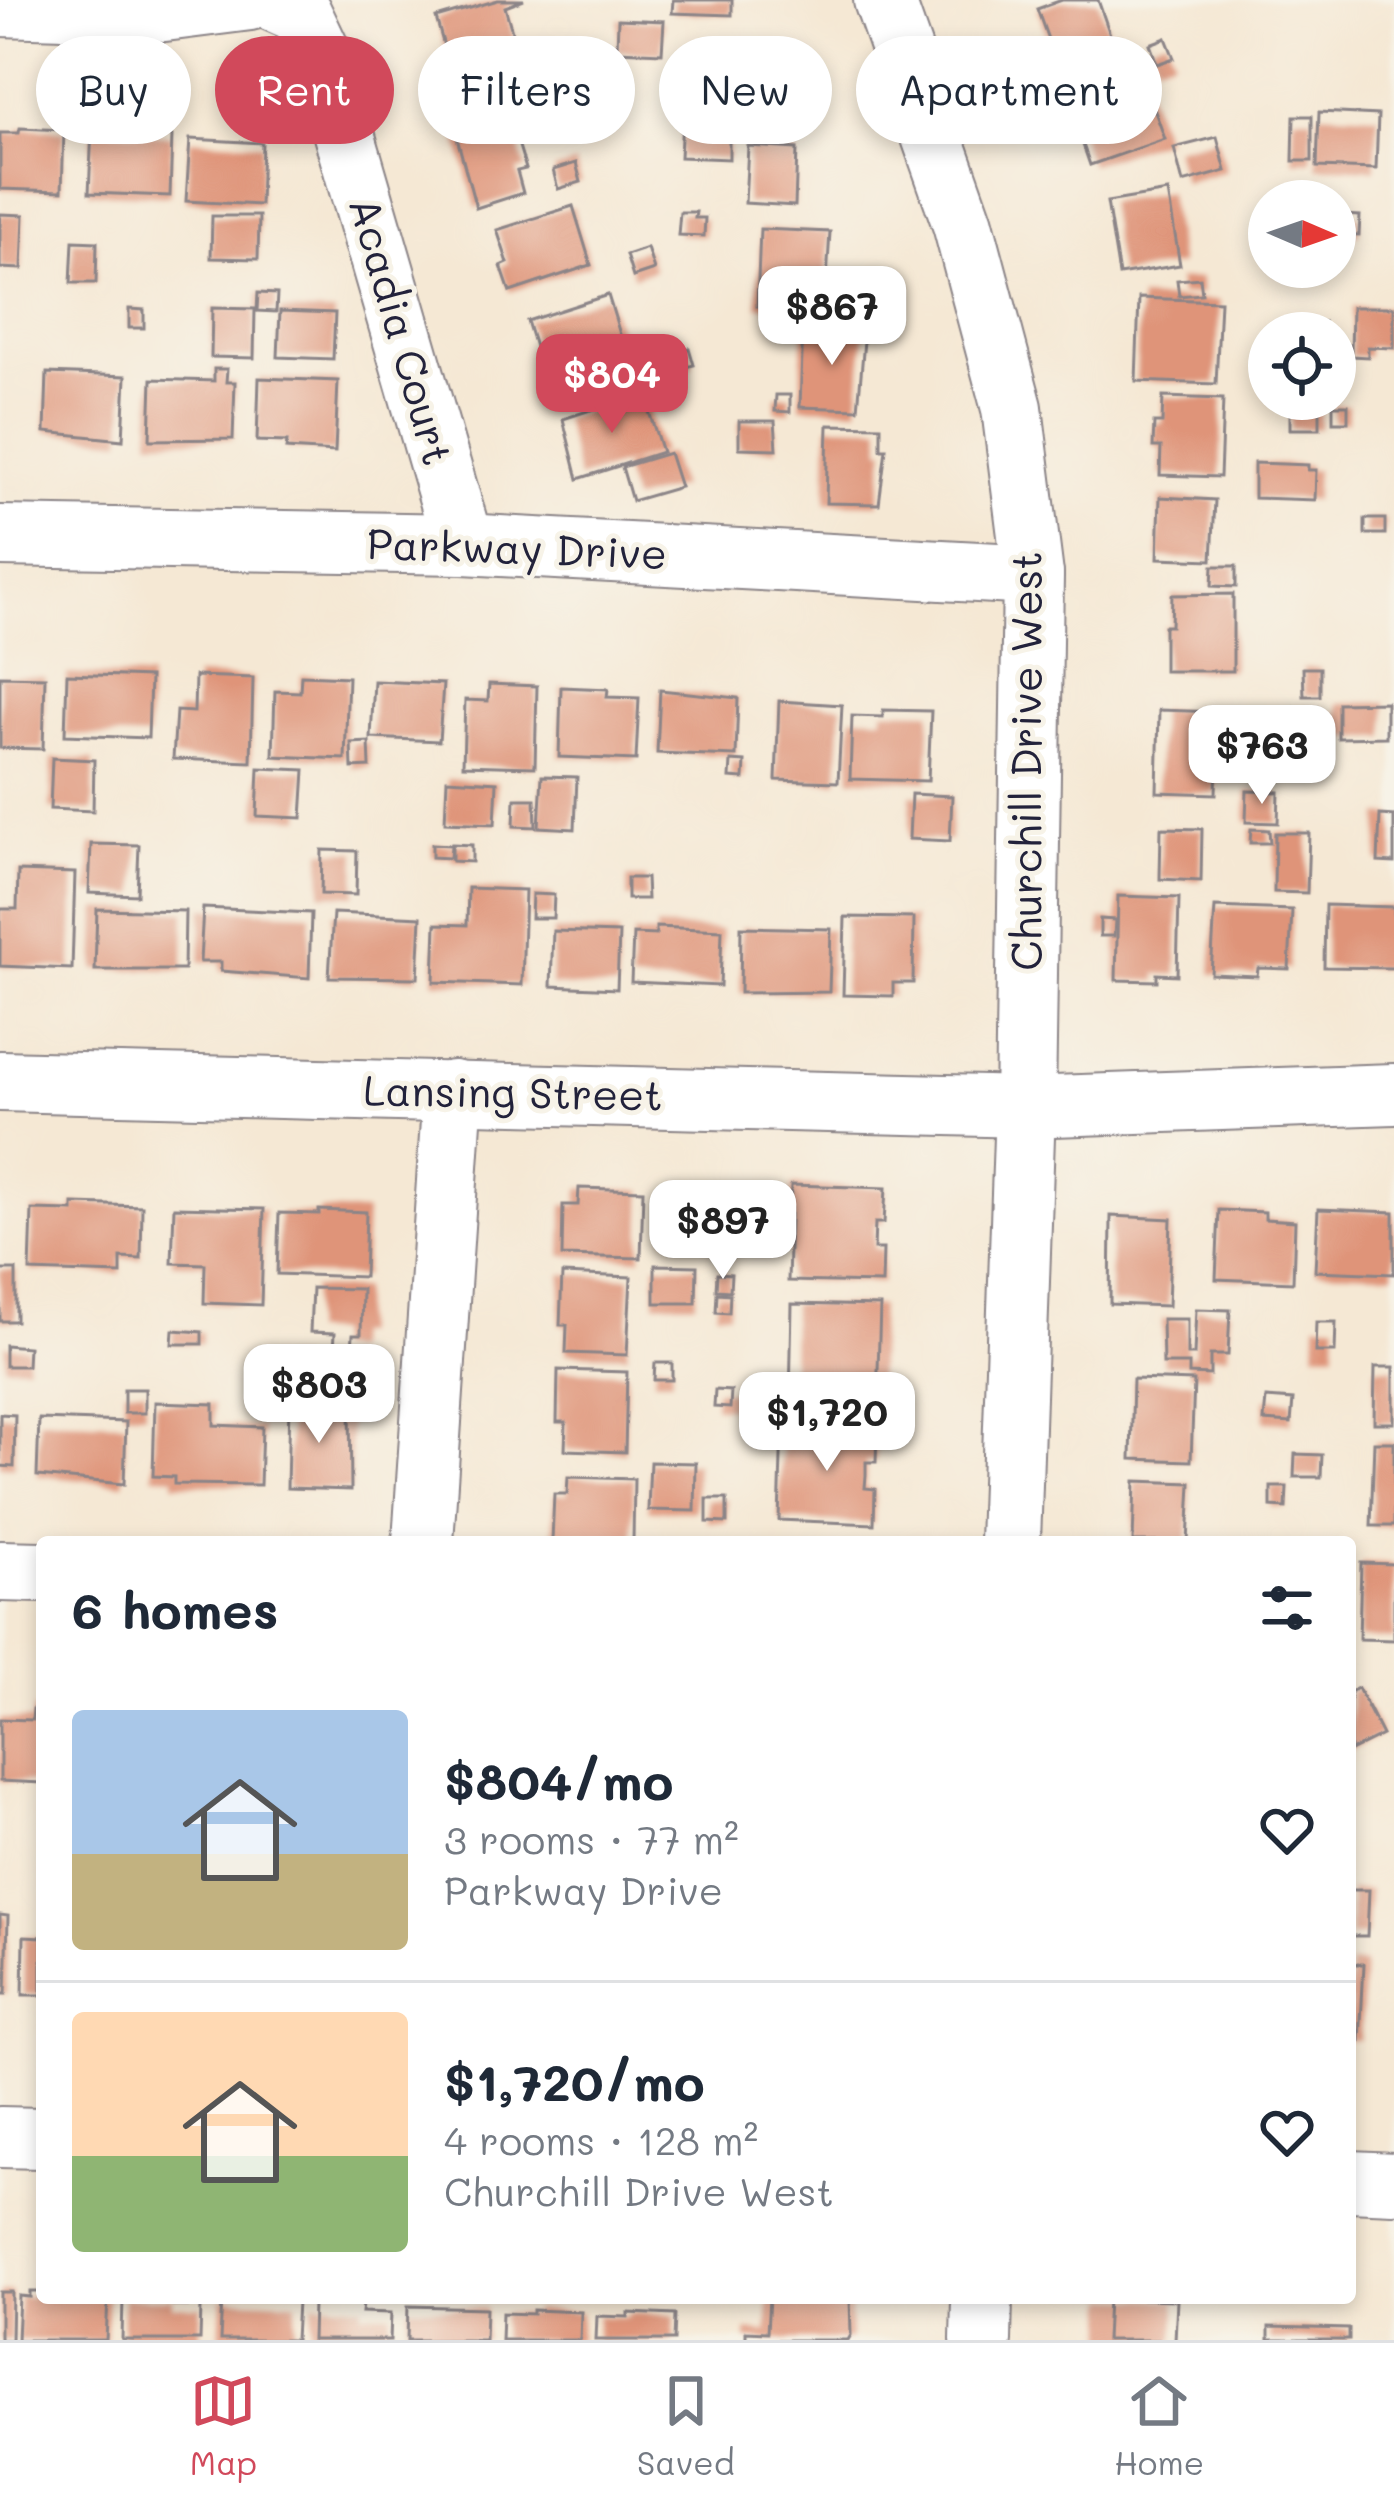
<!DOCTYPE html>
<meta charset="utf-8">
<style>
body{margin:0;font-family:Mali,sans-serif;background:#f6f6f7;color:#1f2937;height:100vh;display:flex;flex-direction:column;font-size:45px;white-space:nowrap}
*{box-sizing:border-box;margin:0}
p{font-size:39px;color:#747a83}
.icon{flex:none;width:66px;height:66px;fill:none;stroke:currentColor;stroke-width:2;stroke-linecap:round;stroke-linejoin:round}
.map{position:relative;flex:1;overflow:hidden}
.side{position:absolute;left:36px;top:1536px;width:1320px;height:768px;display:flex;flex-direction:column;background:#fff;border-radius:12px;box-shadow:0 6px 18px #0003}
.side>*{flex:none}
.guide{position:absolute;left:36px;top:36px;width:1323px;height:108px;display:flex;gap:24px}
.needle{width:78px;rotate:92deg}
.controls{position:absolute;left:1248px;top:180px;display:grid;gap:24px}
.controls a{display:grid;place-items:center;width:108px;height:108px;border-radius:50%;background:#fff;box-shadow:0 6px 18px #0003;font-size:60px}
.price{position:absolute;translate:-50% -102px;padding:0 27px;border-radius:24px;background:#fff;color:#222;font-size:39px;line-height:78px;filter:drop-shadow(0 3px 6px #0008)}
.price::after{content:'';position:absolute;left:50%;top:72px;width:36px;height:27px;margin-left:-18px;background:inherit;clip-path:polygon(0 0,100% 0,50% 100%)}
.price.on{background:#d1495b;color:#fff}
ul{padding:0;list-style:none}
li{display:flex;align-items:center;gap:36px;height:300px;padding:0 36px}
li+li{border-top:3px solid #e0e1e3}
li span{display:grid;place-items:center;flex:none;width:336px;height:240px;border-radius:12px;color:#555}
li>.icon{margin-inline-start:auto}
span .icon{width:144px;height:144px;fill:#fffc;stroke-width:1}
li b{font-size:51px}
h2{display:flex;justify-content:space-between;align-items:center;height:144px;padding:0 36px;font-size:51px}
.tag{padding:0 42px;border-radius:54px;background:#fff;box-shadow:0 6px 18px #0003;font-size:42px;line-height:108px}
.tag.on{background:#d1495b;color:#fff}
.menu{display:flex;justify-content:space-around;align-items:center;height:168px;border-top:3px solid #e0e1e3;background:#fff;font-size:33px;color:#747a83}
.menu a{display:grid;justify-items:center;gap:6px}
.menu .on{color:#d1495b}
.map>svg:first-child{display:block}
.building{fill:#df9479}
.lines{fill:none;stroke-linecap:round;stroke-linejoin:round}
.minor-casing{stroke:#8c8588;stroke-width:64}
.minor{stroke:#fff;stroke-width:60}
.labels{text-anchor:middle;stroke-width:10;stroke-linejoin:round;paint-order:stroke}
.street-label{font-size:42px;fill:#22223b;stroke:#f7f3e8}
</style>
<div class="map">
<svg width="1394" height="2340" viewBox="0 0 1394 2340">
<rect width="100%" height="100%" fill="#f7f3e8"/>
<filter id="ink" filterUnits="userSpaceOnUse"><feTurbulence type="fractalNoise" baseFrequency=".00833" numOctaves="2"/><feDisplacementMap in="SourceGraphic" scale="24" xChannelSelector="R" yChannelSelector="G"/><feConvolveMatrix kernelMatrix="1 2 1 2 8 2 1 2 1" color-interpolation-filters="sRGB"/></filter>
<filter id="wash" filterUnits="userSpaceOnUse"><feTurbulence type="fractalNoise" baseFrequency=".004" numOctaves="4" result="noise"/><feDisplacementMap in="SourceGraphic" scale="48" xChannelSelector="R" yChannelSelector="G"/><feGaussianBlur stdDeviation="2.7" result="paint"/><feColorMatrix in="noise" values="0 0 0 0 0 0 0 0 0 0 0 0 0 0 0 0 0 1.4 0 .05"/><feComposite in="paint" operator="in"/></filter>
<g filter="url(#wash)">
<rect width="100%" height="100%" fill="#f5e8d4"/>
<g id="blocks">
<!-- building -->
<g class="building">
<path d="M 498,0 L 524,0 L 505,7 L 524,73 L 464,90 L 457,65 L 450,67 L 436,18 Z"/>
<path d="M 673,0 L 732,0 L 732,15 L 672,13 Z"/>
<path d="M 1062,0 L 1098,0 L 1121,66 L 1065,86 L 1037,9 Z"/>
<path d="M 618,19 L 664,21 L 662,53 L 617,51 Z"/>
<path d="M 1166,38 L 1174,58 L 1157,64 L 1150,44 Z"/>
<path d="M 572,41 L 582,74 L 541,86 L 532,53 Z"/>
<path d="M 688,48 L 766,51 L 764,112 L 686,110 Z"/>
<path d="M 1144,81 L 1165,139 L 1090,165 L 1070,107 Z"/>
<path d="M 530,102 L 541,135 L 518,143 L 526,169 L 517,171 L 523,193 L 476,208 L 454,127 Z"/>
<path d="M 1319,112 L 1378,115 L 1376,169 L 1317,167 Z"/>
<path d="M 1294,116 L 1312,116 L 1312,161 L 1293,161 Z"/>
<path d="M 682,119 L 729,120 L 729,159 L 680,157 Z"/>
<path d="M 20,128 L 64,130 L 62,191 L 0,189 L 0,133 L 19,133 Z"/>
<path d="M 92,129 L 172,136 L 170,196 L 89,193 Z"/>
<path d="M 1217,137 L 1226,171 L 1183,183 L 1174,148 Z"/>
<path d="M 190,139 L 262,143 L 260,205 L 186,201 Z"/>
<path d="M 748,146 L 797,149 L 795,206 L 745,203 Z"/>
<path d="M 576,163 L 581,182 L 558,189 L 553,170 Z"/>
<path d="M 1168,192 L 1180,265 L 1119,275 L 1107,202 Z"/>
<path d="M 573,206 L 591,265 L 510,292 L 501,266 L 508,263 L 497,230 Z"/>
<path d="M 680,212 L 696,212 L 695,218 L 705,218 L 704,236 L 678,235 Z"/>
<path d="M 0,214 L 24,215 L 22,269 L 0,268 Z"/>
<path d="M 1342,215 L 1360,216 L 1359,235 L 1341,234 Z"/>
<path d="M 212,216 L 259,216 L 258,259 L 211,258 Z"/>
<path d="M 760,229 L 830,232 L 827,279 L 820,278 L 818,309 L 757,306 Z"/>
<path d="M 73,241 L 97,242 L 96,283 L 71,283 Z"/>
<path d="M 647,248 L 654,270 L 633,277 L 626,255 Z"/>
<path d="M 1200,278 L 1202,294 L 1179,296 L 1177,280 Z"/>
<path d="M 258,293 L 277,294 L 276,312 L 257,311 Z"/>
<path d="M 608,295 L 626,354 L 553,378 L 546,357 L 539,360 L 527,321 Z"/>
<path d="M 1139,298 L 1220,301 L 1216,384 L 1136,381 Z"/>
<path d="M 1352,307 L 1394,307 L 1394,348 L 1368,347 L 1368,357 L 1351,356 Z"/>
<path d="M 212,308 L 255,309 L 254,358 L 211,357 Z"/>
<path d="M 129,309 L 144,310 L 144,328 L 129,328 Z"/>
<path d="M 280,311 L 335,313 L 333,359 L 278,357 Z"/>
<path d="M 1302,321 L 1324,322 L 1323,333 L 1302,333 Z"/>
<path d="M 803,327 L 865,329 L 858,409 L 800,407 Z"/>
<path d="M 689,348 L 694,365 L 676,370 L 671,353 Z"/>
<path d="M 214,369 L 227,369 L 226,382 L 235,382 L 233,439 L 150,440 L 152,379 L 214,381 Z"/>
<path d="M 47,373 L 126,376 L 123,440 L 45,432 Z"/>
<path d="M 259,378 L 338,381 L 335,452 L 286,449 L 287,442 L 257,441 Z"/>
<path d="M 643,393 L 662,452 L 578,479 L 563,419 Z"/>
<path d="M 776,395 L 790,395 L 790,412 L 775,411 Z"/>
<path d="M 1163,397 L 1223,399 L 1220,477 L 1160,475 L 1161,447 L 1153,447 L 1154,423 L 1162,423 Z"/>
<rect x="1333" y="405" width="15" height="17"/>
<rect x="1290" y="407" width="30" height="22"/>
<path d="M 739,421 L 775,421 L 777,449 L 739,448 Z"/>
<path d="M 828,425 L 881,426 L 881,449 L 886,449 L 879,504 L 826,503 Z"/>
<path d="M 669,453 L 680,487 L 632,501 L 622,467 Z"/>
<path d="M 1254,463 L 1308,465 L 1308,470 L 1316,470 L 1315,500 L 1254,498 Z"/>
<path d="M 1160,497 L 1215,500 L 1212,560 L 1158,558 Z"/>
<rect x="1365" y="519" width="20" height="15"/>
<path d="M 1213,566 L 1236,566 L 1236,587 L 1212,586 Z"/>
<path d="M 1233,594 L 1233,671 L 1164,671 L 1164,626 L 1171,626 L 1172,595 Z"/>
<path d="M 1303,668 L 1320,668 L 1320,696 L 1304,696 Z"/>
<path d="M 67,674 L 150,677 L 148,738 L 65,735 Z"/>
<path d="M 301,675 L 348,677 L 345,759 L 273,756 L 275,691 L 300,692 Z"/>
<path d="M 0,676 L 45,677 L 43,749 L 0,748 Z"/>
<path d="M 195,676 L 253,678 L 251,762 L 173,759 L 176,711 L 194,712 Z"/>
<path d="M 374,681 L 443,684 L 439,741 L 371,738 Z"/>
<path d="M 489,684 L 537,686 L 535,767 L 463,765 L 465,700 L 488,701 Z"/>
<path d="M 561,687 L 608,689 L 607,697 L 639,698 L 636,760 L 559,757 Z"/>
<path d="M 660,690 L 738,698 L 736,756 L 657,753 Z"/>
<path d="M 779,701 L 842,705 L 838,782 L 776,780 Z"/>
<path d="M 1386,702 L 1386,737 L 1338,738 L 1338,703 Z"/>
<path d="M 1296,707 L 1317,707 L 1316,725 L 1296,725 Z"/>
<path d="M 883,710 L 931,711 L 928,781 L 850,779 L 852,716 L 883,717 Z"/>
<path d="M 1159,710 L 1218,712 L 1216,794 L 1157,792 Z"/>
<path d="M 369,742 L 370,767 L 352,768 L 351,743 Z"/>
<path d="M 52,758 L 94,760 L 93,811 L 50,809 Z"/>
<path d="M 731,761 L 745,762 L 744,779 L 730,778 Z"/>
<path d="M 259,768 L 305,770 L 302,818 L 257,816 Z"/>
<path d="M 542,776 L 577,777 L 575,829 L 539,827 Z"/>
<path d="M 447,779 L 497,782 L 495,824 L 445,822 Z"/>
<path d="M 1247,791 L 1279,792 L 1278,823 L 1246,822 Z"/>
<path d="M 911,794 L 952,796 L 950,841 L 909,839 Z"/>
<path d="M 515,799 L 535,799 L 536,827 L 514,826 Z"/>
<path d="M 1380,815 L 1394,816 L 1394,863 L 1378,862 Z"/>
<path d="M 1161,828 L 1202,829 L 1201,881 L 1160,879 Z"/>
<path d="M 1251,829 L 1269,830 L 1270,843 L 1250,843 Z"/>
<path d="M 1275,833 L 1309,833 L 1307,893 L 1274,892 Z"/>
<path d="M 91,844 L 139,845 L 137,895 L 89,893 Z"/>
<path d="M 432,844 L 451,845 L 450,858 L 432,857 Z"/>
<path d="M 452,844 L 472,845 L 472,862 L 452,861 Z"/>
<path d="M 322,850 L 357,851 L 356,895 L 321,894 Z"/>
<path d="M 18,871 L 75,873 L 72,969 L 0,966 L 0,909 L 17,909 Z"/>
<path d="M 627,878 L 646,878 L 647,899 L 627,899 Z"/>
<path d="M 468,888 L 525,890 L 522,985 L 434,982 L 436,924 L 467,925 Z"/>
<path d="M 532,894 L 554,895 L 553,918 L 531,918 Z"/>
<path d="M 1118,896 L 1179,898 L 1177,975 L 1157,974 L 1157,981 L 1116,980 Z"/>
<path d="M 1325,905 L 1394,907 L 1394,968 L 1324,967 Z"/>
<path d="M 1215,907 L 1292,910 L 1289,969 L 1258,968 L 1257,976 L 1211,974 Z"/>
<path d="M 203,908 L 311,913 L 309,978 L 221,971 L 221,962 L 200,962 Z"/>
<path d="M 97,909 L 185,911 L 184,970 L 95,970 Z"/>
<path d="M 333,913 L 421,917 L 418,978 L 329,977 Z"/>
<path d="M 845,917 L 914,918 L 913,983 L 893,983 L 893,996 L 843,995 Z"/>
<path d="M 1100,919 L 1115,920 L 1114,936 L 1100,936 Z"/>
<path d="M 656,927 L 722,930 L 720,986 L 631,982 L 633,934 L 656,935 Z"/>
<path d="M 741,927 L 831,929 L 829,992 L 740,993 Z"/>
<path d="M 553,931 L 619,933 L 617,989 L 551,986 Z"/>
<path d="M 791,1185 L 886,1188 L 884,1223 L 875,1223 L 874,1249 L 883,1249 L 882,1283 L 788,1281 Z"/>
<path d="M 579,1188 L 643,1190 L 641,1258 L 562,1256 L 563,1205 L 578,1205 Z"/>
<path d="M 668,1194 L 698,1195 L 697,1239 L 666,1238 Z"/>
<path d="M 73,1204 L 142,1206 L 141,1259 L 121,1258 L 121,1274 L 30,1271 L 32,1210 L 73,1211 Z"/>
<path d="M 174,1207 L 264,1209 L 261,1305 L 204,1303 L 205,1264 L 172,1263 Z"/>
<path d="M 1318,1209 L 1394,1212 L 1394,1274 L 1315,1271 Z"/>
<path d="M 319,1210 L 366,1212 L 364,1277 L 277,1274 L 279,1213 L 319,1214 Z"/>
<path d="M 1219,1210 L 1265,1212 L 1265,1219 L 1295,1221 L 1293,1282 L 1216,1279 Z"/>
<path d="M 1111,1216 L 1171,1219 L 1168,1306 L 1110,1304 Z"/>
<path d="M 655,1265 L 697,1266 L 696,1303 L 655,1303 Z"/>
<rect x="0" y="1270" width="16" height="51"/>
<path d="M 717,1273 L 731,1274 L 730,1291 L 716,1290 Z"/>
<path d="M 562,1274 L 631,1277 L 627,1355 L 566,1353 L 567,1325 L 560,1325 Z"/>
<path d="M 312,1288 L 362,1289 L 361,1334 L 353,1334 L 352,1350 L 334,1349 L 335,1333 L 310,1332 Z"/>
<path d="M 717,1293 L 730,1294 L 729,1313 L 716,1312 Z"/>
<path d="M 792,1304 L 880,1306 L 877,1403 L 790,1400 Z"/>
<path d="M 1196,1309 L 1230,1310 L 1228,1355 L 1210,1355 L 1210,1375 L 1189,1374 L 1189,1364 L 1163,1364 L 1162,1319 L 1187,1319 L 1187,1355 L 1194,1355 Z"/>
<path d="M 1316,1322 L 1336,1322 L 1335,1352 L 1315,1352 Z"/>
<path d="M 173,1330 L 202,1332 L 202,1344 L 172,1344 Z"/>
<path d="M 5,1345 L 28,1347 L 27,1366 L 5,1366 Z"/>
<path d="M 279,1358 L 299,1359 L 298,1373 L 278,1372 Z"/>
<path d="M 655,1363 L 672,1363 L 672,1380 L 654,1380 Z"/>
<path d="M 1375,1367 L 1394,1367 L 1394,1423 L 1374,1423 Z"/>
<path d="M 558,1370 L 627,1372 L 625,1452 L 565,1450 L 566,1422 L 557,1422 Z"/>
<path d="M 1133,1379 L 1194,1381 L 1191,1461 L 1131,1459 Z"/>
<rect x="124" y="1389" width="21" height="24"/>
<path d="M 715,1390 L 731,1391 L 730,1408 L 714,1407 Z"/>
<path d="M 1266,1398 L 1293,1400 L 1291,1423 L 1264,1421 Z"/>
<path d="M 155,1402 L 214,1404 L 214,1425 L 262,1427 L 260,1485 L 174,1484 L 174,1477 L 153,1476 Z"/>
<path d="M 289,1402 L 350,1404 L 351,1490 L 287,1488 Z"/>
<path d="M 0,1414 L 15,1415 L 14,1467 L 0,1466 Z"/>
<path d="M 39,1419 L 126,1422 L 124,1484 L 37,1476 Z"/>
<path d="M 782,1425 L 877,1428 L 876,1462 L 866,1462 L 866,1475 L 865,1488 L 875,1489 L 874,1524 L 779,1520 Z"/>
<path d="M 1374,1442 L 1394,1442 L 1394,1526 L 1371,1526 Z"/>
<path d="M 1295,1454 L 1322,1455 L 1321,1477 L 1294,1477 Z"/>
<path d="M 650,1462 L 696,1463 L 695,1511 L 648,1510 Z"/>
<path d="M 568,1477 L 634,1479 L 633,1542 L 552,1542 L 554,1494 L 567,1494 Z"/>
<path d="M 1135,1481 L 1191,1483 L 1188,1542 L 1133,1542 Z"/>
<path d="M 1271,1487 L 1287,1487 L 1286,1508 L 1271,1507 Z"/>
<path d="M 707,1499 L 727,1499 L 727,1523 L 707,1522 Z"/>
<path d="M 1361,1563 L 1394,1564 L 1394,1640 L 1359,1639 Z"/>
<path d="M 1358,1688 L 1382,1735 L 1350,1751 L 1350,1692 Z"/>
<path d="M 33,1709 L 42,1709 L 42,1783 L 0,1781 L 0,1719 L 32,1720 Z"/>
<path d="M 1350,1890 L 1369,1890 L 1367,1936 L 1350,1936 Z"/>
<path d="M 0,1915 L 8,1916 L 6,1994 L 0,1994 Z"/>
<path d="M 24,1936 L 42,1937 L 42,1995 L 23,1995 Z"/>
<path d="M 1350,1964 L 1364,1964 L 1360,2041 L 1350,2041 Z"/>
<path d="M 0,2292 L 12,2292 L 11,2340 L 0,2340 Z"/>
<path d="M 30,2292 L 42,2292 L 42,2298 L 108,2298 L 106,2340 L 17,2340 L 19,2296 L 30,2297 Z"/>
<path d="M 123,2298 L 173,2298 L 173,2306 L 201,2306 L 200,2340 L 122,2340 Z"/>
<path d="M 222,2298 L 297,2301 L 295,2340 L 220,2340 Z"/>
<path d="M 769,2298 L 850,2298 L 851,2335 L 848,2340 L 746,2340 L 746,2331 L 767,2332 Z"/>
<path d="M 1108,2298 L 1177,2300 L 1175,2340 L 1106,2340 Z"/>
<path d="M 313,2302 L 363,2304 L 362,2312 L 391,2313 L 390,2340 L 312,2340 Z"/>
<path d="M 408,2306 L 486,2308 L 485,2340 L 407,2340 Z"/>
<path d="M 533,2310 L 581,2312 L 580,2340 L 501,2340 L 502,2313 L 533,2314 Z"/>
<path d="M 628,2313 L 675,2315 L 674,2340 L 596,2340 L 597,2316 L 628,2317 Z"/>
<path d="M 1269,2327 L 1349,2329 L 1349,2340 L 1269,2340 Z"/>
</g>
</g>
</g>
<g filter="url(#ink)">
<use href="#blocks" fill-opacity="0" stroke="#8c8588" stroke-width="3"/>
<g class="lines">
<defs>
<g id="minor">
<path d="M 272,0 L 301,13 L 321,55 L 463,544"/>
<path d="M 884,0 L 963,224 L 1012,408 L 1033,575 L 1025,1107 L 1010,1542"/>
<path d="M 0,6 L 164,11 L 250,0"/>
<path d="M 0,536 L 463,544 L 1033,575"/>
<path d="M 0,1081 L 1025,1107 L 1394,1094"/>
<path d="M 423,1542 L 453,1091"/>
<path d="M 0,1571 L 42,1572"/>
<path d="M 0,2137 L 42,2138"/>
<path d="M 1350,2181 L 1394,2183"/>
<path d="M 981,2340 L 982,2298"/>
</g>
</defs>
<!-- minor casing -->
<use href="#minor" class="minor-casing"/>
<!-- minor -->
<use href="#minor" class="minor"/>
</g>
</g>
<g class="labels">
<!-- street labels -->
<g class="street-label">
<text transform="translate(401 331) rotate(74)" y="15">Acadia Court</text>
<text transform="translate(517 549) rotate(2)" y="15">Parkway Drive</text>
<text transform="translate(1027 761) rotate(-90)" y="15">Churchill Drive West</text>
<text transform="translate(513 1093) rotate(1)" y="15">Lansing Street</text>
</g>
</g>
</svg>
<div class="controls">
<a><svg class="needle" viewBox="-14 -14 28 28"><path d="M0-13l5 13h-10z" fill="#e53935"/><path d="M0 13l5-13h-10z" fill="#747a83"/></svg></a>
<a><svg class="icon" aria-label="locate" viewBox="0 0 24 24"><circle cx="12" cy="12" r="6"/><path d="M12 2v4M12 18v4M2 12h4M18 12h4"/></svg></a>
</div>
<b class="price" style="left:832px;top:368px">$867</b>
<b class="price on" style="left:612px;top:436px">$804</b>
<b class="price" style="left:1262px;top:807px">$763</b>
<b class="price" style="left:723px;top:1282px">$897</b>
<b class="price" style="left:319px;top:1446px">$803</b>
<b class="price" style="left:827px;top:1474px">$1,720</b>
<div class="guide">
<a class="tag">Buy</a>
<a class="tag on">Rent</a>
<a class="tag">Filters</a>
<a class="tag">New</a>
<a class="tag">Apartment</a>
</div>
<section class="side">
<h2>6 homes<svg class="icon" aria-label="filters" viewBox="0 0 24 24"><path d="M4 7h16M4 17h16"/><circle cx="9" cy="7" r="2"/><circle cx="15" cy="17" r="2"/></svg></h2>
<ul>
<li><span style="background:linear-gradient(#a9c7e8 60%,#c2b280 0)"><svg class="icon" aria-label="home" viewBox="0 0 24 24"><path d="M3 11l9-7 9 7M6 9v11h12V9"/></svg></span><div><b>$804/mo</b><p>3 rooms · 77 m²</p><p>Parkway Drive</p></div><svg class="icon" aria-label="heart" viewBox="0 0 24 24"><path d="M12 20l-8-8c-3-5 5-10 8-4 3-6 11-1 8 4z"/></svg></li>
<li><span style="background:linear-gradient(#ffd9b3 60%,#8fb573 0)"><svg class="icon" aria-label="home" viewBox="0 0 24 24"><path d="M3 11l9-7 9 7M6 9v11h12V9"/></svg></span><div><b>$1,720/mo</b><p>4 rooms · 128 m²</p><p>Churchill Drive West</p></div><svg class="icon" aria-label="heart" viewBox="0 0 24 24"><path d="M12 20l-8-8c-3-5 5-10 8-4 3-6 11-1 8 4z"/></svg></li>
</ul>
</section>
</div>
<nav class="menu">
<a class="on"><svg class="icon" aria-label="map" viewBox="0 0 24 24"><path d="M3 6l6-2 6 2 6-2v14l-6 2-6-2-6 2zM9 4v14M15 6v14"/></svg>Map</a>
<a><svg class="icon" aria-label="saved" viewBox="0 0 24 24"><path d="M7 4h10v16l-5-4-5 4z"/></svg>Saved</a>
<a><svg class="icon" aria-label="home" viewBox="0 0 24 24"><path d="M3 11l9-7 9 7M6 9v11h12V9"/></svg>Home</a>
</nav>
